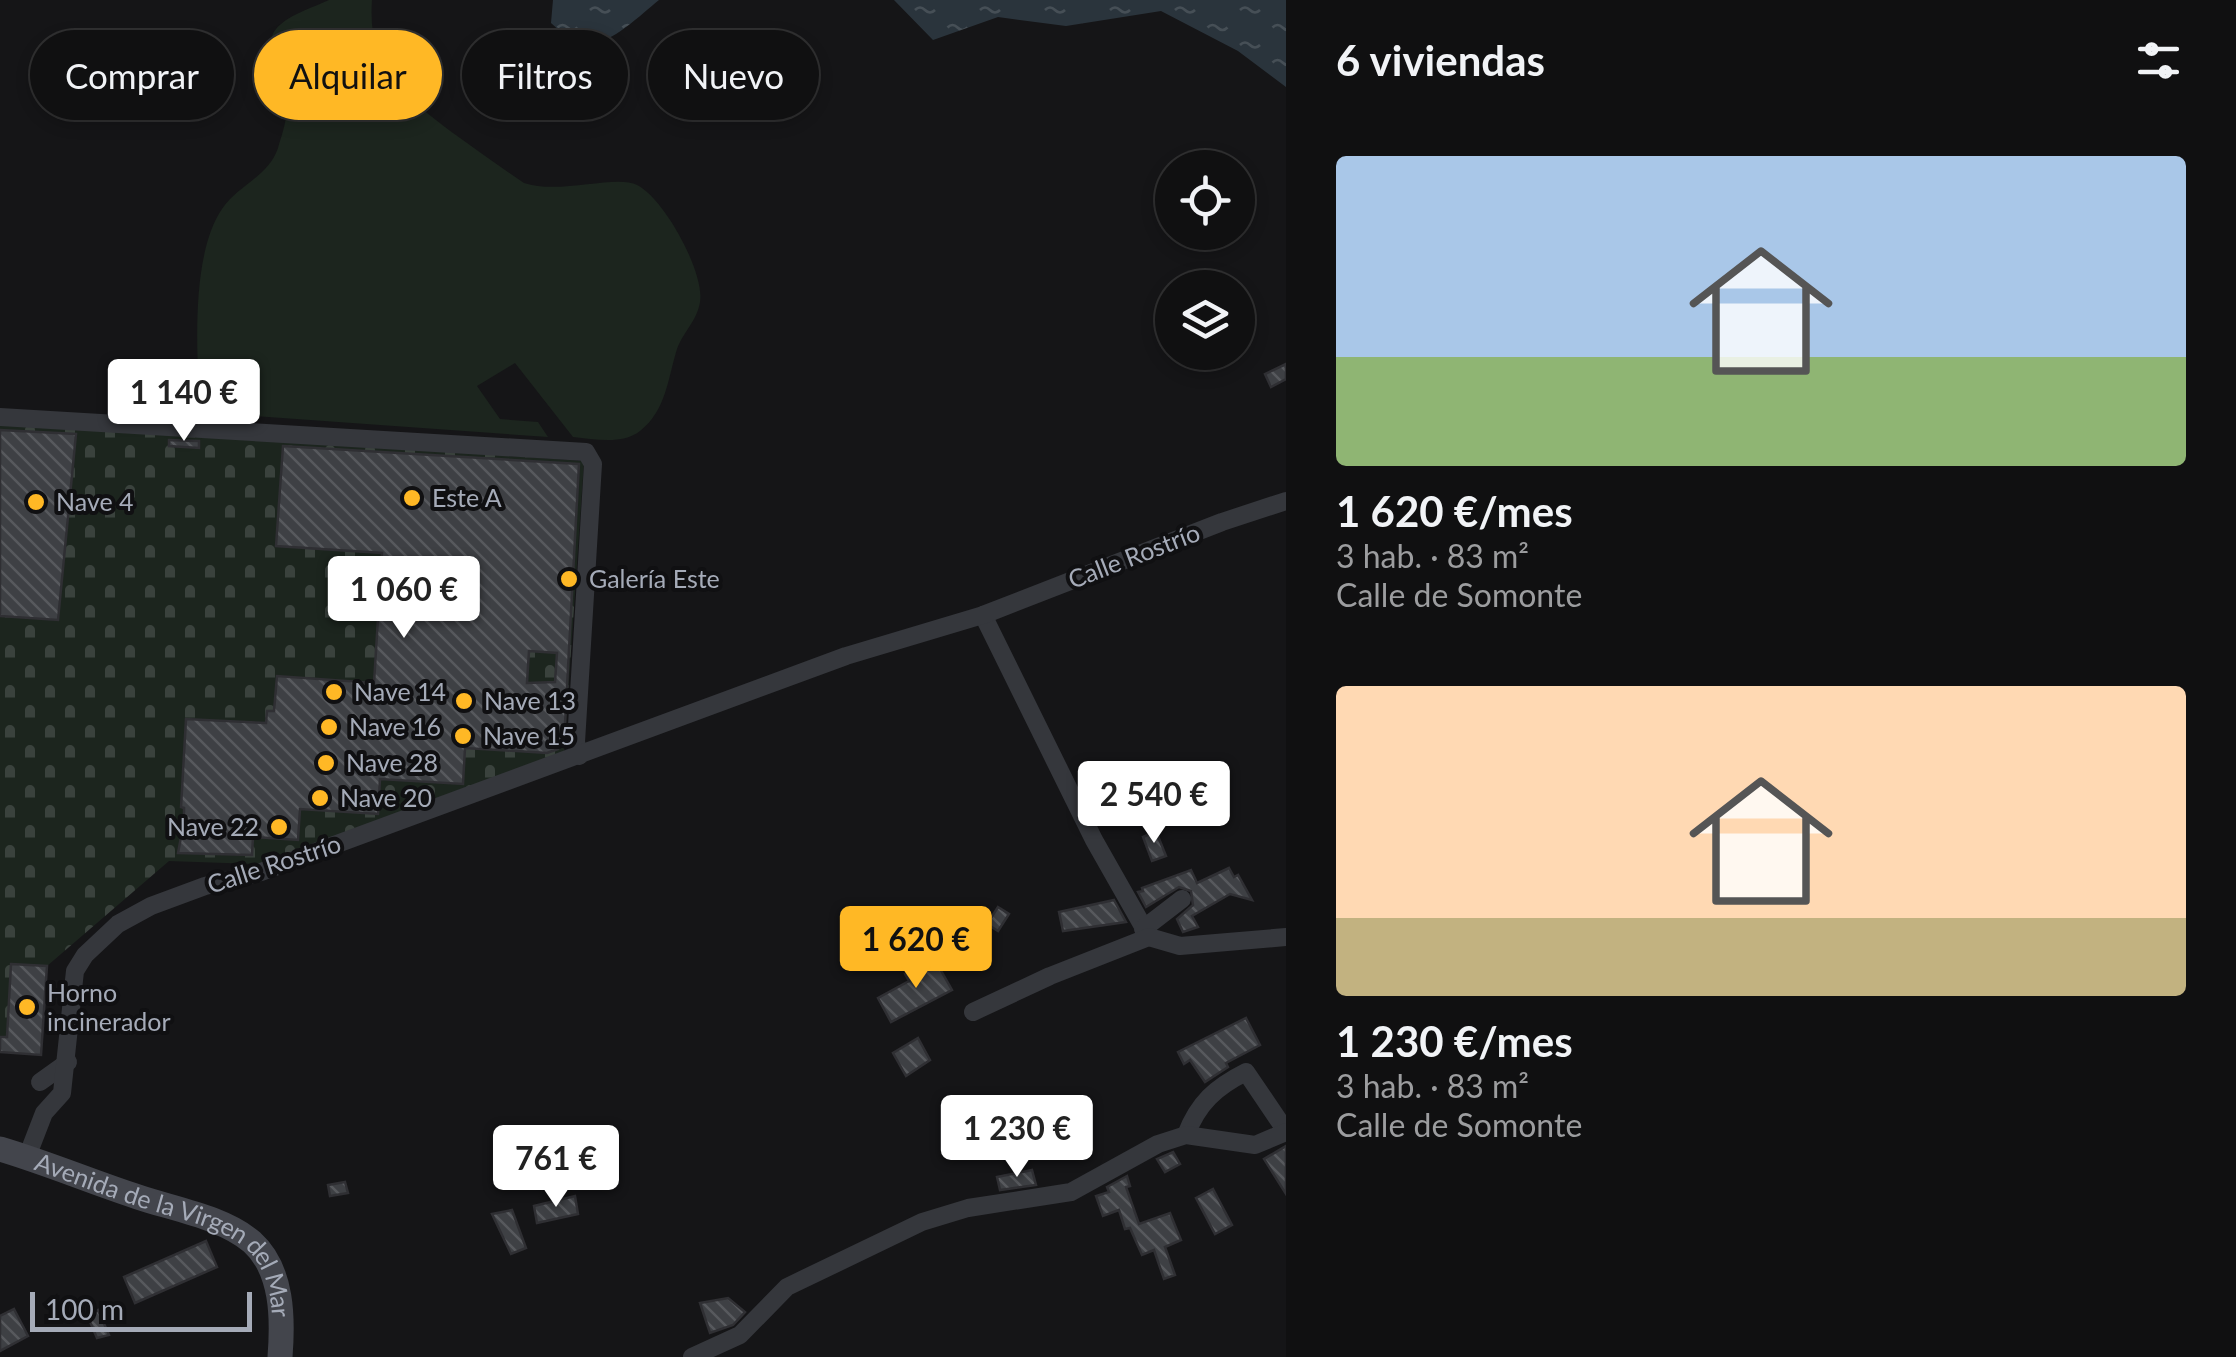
<!DOCTYPE html>
<html lang="es">
<meta charset="utf-8">
<style>
body{margin:0;font-family:Lato,sans-serif;background:#19191a;color:#f1f3f6;height:100vh;display:flex;flex-direction:column;font-size:38px;white-space:nowrap}
*{box-sizing:border-box;margin:0}
p{font-size:32px;color:#9c9d9f}
.icon{flex:none;width:55px;height:55px;fill:none;stroke:currentColor;stroke-width:2;stroke-linecap:round;stroke-linejoin:round}
.map{position:relative;flex:1;overflow:hidden}
.side{display:flex;flex-direction:column;background:#101011;width:950px}
.side>*{flex:none}
.banner{position:absolute;left:30px;top:30px;width:950px;height:90px;display:flex;gap:20px}
.fabs{position:absolute;left:1155px;top:150px;display:grid;gap:20px}
.fabs a{display:grid;place-items:center;width:100px;height:100px;border-radius:50%;background:#101011;box-shadow:0 5px 15px #0003,0 0 0 2px #303031;font-size:50px}
.scale{position:absolute;left:30px;bottom:25px;width:222px;box-sizing:border-box;padding-left:10px;border:5px solid #a5abb8;border-top:0;font-size:28px;line-height:35px;white-space:nowrap;color:#a5abb8;-webkit-text-stroke:8px #101012;paint-order:stroke}
.price{position:absolute;translate:-50% -85px;padding:0 22px;border-radius:10px;background:#fff;color:#222;font-size:32px;line-height:65px;filter:drop-shadow(0 2px 5px #0008)}
.price::after{content:'';position:absolute;left:50%;top:60px;width:30px;height:22px;margin-left:-15px;background:inherit;clip-path:polygon(0 0,100% 0,50% 100%)}
.price.active{background:#ffb825;color:#111}
ul{padding:0;list-style:none}
li{display:grid;align-content:center;gap:20px;height:530px;padding:0 50px}
li span{display:grid;place-items:center;height:310px;border-radius:10px;color:#555}
li>.icon{margin-inline-start:auto}
span .icon{width:180px;height:180px;fill:#fffc;stroke-width:1}
li b{font-size:42px}
h2{display:flex;justify-content:space-between;align-items:center;height:120px;padding:0 50px;font-size:42px}
.pill{padding:0 35px;border-radius:45px;background:#101011;box-shadow:0 5px 15px #0003,0 0 0 2px #303031;font-size:35px;line-height:90px}
.pill.active{background:#ffb825;color:#111}
main{display:flex;flex:1;min-height:0}
.map>svg:first-child{display:block}
.cemetery{fill:url(#cemetery-stones)}
.park{fill:#1c251e}
.water{fill:url(#water-ripples)}
.building{fill:url(#building-back-hatch);stroke:#2f2f33;stroke-width:2.5;fill-rule:evenodd}
.lines{fill:none;stroke-linecap:round;stroke-linejoin:round}
.minor{stroke:#35373c;stroke-width:18}
.secondary{stroke:#43454c;stroke-width:25}
.poi-dot{fill:#ffb825;stroke:#101012;stroke-width:4}
.labels{text-anchor:middle;stroke-width:8;stroke-linejoin:round;paint-order:stroke}
.poi-label{font-size:25px;fill:#a5abb8;stroke:#101012;text-anchor:start}
.street-label{font-size:25px;fill:#a5abb8;stroke:#101012}
</style>
<main>
<div class="map">
<svg width="1286" height="1357" viewBox="0 0 1286 1357">
<defs>
<pattern id="cemetery-stones" width="16" height="16" patternUnits="userSpaceOnUse" patternTransform="scale(2.5)"><rect width="16" height="16" fill="#1c251e"/><path d="M2 7V4a2 2 0 0 1 4 0v3zM10 15v-3a2 2 0 0 1 4 0v3z" fill="#3a423d"/></pattern>
<pattern id="water-ripples" width="26" height="14" patternUnits="userSpaceOnUse" patternTransform="scale(2.5)"><rect width="26" height="14" fill="#2a343c"/><path d="M2 4q2-2 4 0t4 0M15 11q2-2 4 0t4 0" fill="none" stroke="#464f56"/></pattern>
<pattern id="building-back-hatch" width="6" height="6" patternUnits="userSpaceOnUse" patternTransform="scale(2.5)"><rect width="6" height="6" fill="#3e4044"/><path d="M-1 5l2 2M0 0l6 6M5-1l2 2" fill="none" stroke="#57595d"/></pattern>
</defs>
<rect width="100%" height="100%" fill="#151517"/>
<!-- cemetery -->
<path class="cemetery" d="M 0,422 L 584,461 L 564,753 L 259,864 L 169,861 L 47,966 L 41,1055 L 0,1052 Z"/>
<!-- park -->
<path class="park" d="M 329,0 L 372,0 C 367,70 403,95 453,133 C 477,150 500,167 524,183 C 560,195 616,174 637,185 C 664,198 705,273 700,302 C 697,321 683,332 677,349 C 668,378 666,411 640,431 C 622,445 595,439 573,437 L 515,363 L 477,386 L 500,419 L 538,422 L 548,437 L 200,412 C 197,356 190,256 222,209 C 238,185 269,176 278,148 C 281,137 287,122 286,110 C 285,85 254,46 281,24 C 294,13 314,7 329,0 Z"/>
<!-- water -->
<g class="water">
<path d="M 553,0 L 659,0 C 637,17 599,59 569,39 C 563,35 557,28 551,23 Z"/>
<path d="M 894,0 L 1286,0 L 1286,87 L 1238,51 L 1161,11 L 1066,26 L 998,17 L 933,40 Z"/>
</g>
<!-- building -->
<g class="building">
<path d="M 1286,364 L 1286,379 L 1271,387 L 1265,374 Z"/>
<path d="M 0,430 L 76,434 L 58,620 L 0,616 Z"/>
<path d="M 169,440 L 199,441 L 199,448 L 169,446 Z"/>
<path d="M 283,446 L 579,464 L 564,743 L 558,742 L 558,749 L 547,753 L 465,748 L 463,784 L 380,779 L 378,814 L 300,809 L 298,840 L 253,837 L 252,855 L 178,853 L 184,821 L 184,808 L 181,807 L 186,719 L 266,723 L 267,711 L 274,711 L 277,676 L 374,683 L 382,553 L 276,546 ZM 529,651 L 557,653 L 555,682 L 527,683 Z"/>
<path d="M 1156,831 L 1166,856 L 1152,861 L 1143,837 Z"/>
<path d="M 1229,868 L 1234,877 L 1238,875 L 1252,900 L 1230,894 L 1192,916 L 1198,927 L 1183,932 L 1177,919 L 1193,905 L 1191,891 L 1179,887 L 1146,907 L 1138,892 L 1143,891 L 1142,888 L 1191,870 L 1197,883 Z"/>
<path d="M 1114,900 L 1126,922 L 1063,931 L 1059,912 Z"/>
<path d="M 998,907 L 1009,914 L 998,931 L 987,924 Z"/>
<path d="M 930,960 L 932,964 L 936,962 L 952,990 L 891,1022 L 878,998 L 909,981 L 905,974 Z"/>
<path d="M 11,964 L 47,966 L 41,1055 L 0,1052 L 0,1037 L 7,1037 Z"/>
<path d="M 1246,1018 L 1260,1045 L 1226,1063 L 1228,1067 L 1205,1082 L 1190,1060 L 1184,1064 L 1178,1052 Z"/>
<path d="M 918,1038 L 930,1060 L 906,1076 L 893,1053 Z"/>
<path d="M 1286,1146 L 1286,1194 L 1264,1159 Z"/>
<path d="M 1173,1152 L 1180,1164 L 1165,1172 L 1157,1159 Z"/>
<path d="M 1032,1170 L 1036,1185 L 1000,1190 L 997,1177 Z"/>
<path d="M 1127,1176 L 1130,1186 L 1126,1187 L 1139,1224 L 1170,1213 L 1181,1240 L 1165,1247 L 1175,1275 L 1164,1279 L 1154,1250 L 1142,1255 L 1130,1228 L 1125,1229 L 1119,1210 L 1103,1216 L 1096,1196 L 1109,1192 L 1107,1187 Z"/>
<path d="M 345,1182 L 348,1193 L 330,1196 L 328,1185 Z"/>
<path d="M 1213,1189 L 1232,1225 L 1215,1234 L 1196,1198 Z"/>
<path d="M 575,1196 L 578,1214 L 537,1223 L 534,1206 Z"/>
<path d="M 512,1210 L 526,1248 L 511,1254 L 492,1214 Z"/>
<path d="M 206,1241 L 217,1267 L 135,1303 L 124,1277 Z"/>
<path d="M 728,1298 L 745,1312 L 733,1325 L 710,1333 L 700,1303 Z"/>
<path d="M 14,1309 L 28,1336 L 0,1351 L 0,1316 Z"/>
<path d="M 98,1310 L 109,1335 L 97,1338 L 87,1315 Z"/>
</g>
<g class="lines">
<!-- minor -->
<g class="minor">
<path d="M 0,417 L 586,452 L 593,464 L 576,742 L 579,756"/>
<path d="M 983,615 L 1094,840 L 1149,937"/>
<path d="M 1143,929 L 1182,899"/>
<path d="M 973,1012 L 1050,976 L 1149,937 L 1180,946 L 1286,937"/>
<path d="M 40,1082 L 68,1062"/>
<path d="M 1186,1135 C 1198,1103 1216,1087 1246,1072 L 1286,1131"/>
<path d="M 27,1157 L 44,1113 L 62,1093 L 75,971 L 85,955 L 118,924 L 151,906 L 205,886 L 261,872 L 846,656 L 983,615 L 1222,522 L 1286,501"/>
<path d="M 692,1357 L 740,1335 L 787,1287 L 922,1222 L 968,1208 L 1071,1192 L 1158,1144 L 1186,1135 L 1255,1145 L 1286,1132"/>
</g>
<!-- secondary -->
<path class="secondary" id="s1" d="M 0,1149 C 47,1163 92,1182 138,1197 C 173,1209 223,1217 252,1242 C 283,1270 283,1319 280,1357"/>
</g>
<!-- markers -->
<g class="poi-dot">
<circle cx="412" cy="498" r="10"/>
<circle cx="36" cy="502" r="10"/>
<circle cx="569" cy="579" r="10"/>
<circle cx="334" cy="692" r="10"/>
<circle cx="464" cy="701" r="10"/>
<circle cx="329" cy="727" r="10"/>
<circle cx="463" cy="736" r="10"/>
<circle cx="326" cy="763" r="10"/>
<circle cx="320" cy="798" r="10"/>
<circle cx="279" cy="827" r="10"/>
<circle cx="27" cy="1007" r="10"/>
</g>
<g class="labels">
<!-- poi labels -->
<g class="poi-label">
<text x="432" y="507">Este A</text>
<text x="56" y="511">Nave 4</text>
<text x="589" y="588">Galería Este</text>
<text x="354" y="701">Nave 14</text>
<text x="484" y="710">Nave 13</text>
<text x="349" y="736">Nave 16</text>
<text x="483" y="745">Nave 15</text>
<text x="346" y="772">Nave 28</text>
<text x="340" y="807">Nave 20</text>
<text x="259" y="836" text-anchor="end">Nave 22</text>
<text x="47" y="1002">Horno<tspan x="47" dy="29">incinerador</tspan></text>
</g>
<!-- street labels -->
<g class="street-label">
<text transform="translate(1134 556) rotate(-21)" y="9">Calle Rostrío</text>
<text transform="translate(274 864) rotate(-18)" y="9">Calle Rostrío</text>
<text dy="9" stroke="none"><textPath href="#s1" startOffset="195">Avenida de la Virgen del Mar</textPath></text>
</g>
</g>
</svg>
<div class="fabs">
<a><svg class="icon" aria-label="locate" viewBox="0 0 24 24"><circle cx="12" cy="12" r="6"/><path d="M12 2v4M12 18v4M2 12h4M18 12h4"/></svg></a>
<a><svg class="icon" aria-label="layers" viewBox="0 0 24 24"><path d="M12 4l9 5-9 5-9-5zM3 14l9 5 9-5"/></svg></a>
</div>
<div class="scale">100 m</div>
<b class="price" style="left:184px;top:444px">1 140 €</b>
<b class="price" style="left:404px;top:641px">1 060 €</b>
<b class="price" style="left:1154px;top:846px">2 540 €</b>
<b class="price active" style="left:916px;top:991px">1 620 €</b>
<b class="price" style="left:1017px;top:1180px">1 230 €</b>
<b class="price" style="left:556px;top:1210px">761 €</b>
<div class="banner">
<a class="pill">Comprar</a>
<a class="pill active">Alquilar</a>
<a class="pill">Filtros</a>
<a class="pill">Nuevo</a>
</div>
</div>
<section class="side">
<h2>6 viviendas<svg class="icon" aria-label="filters" viewBox="0 0 24 24"><path d="M4 7h16M4 17h16"/><circle cx="9" cy="7" r="2"/><circle cx="15" cy="17" r="2"/></svg></h2>
<ul>
<li><span style="background:linear-gradient(#a9c7e8 65%,#8fb573 0)"><svg class="icon" aria-label="home" viewBox="0 0 24 24"><path d="M3 11l9-7 9 7M6 9v11h12V9"/></svg></span><div><b>1 620 €/mes</b><p>3 hab. · 83 m²</p><p>Calle de Somonte</p></div></li>
<li><span style="background:linear-gradient(#ffd9b3 75%,#c2b280 0)"><svg class="icon" aria-label="home" viewBox="0 0 24 24"><path d="M3 11l9-7 9 7M6 9v11h12V9"/></svg></span><div><b>1 230 €/mes</b><p>3 hab. · 83 m²</p><p>Calle de Somonte</p></div></li>
</ul>
</section>
</main>
